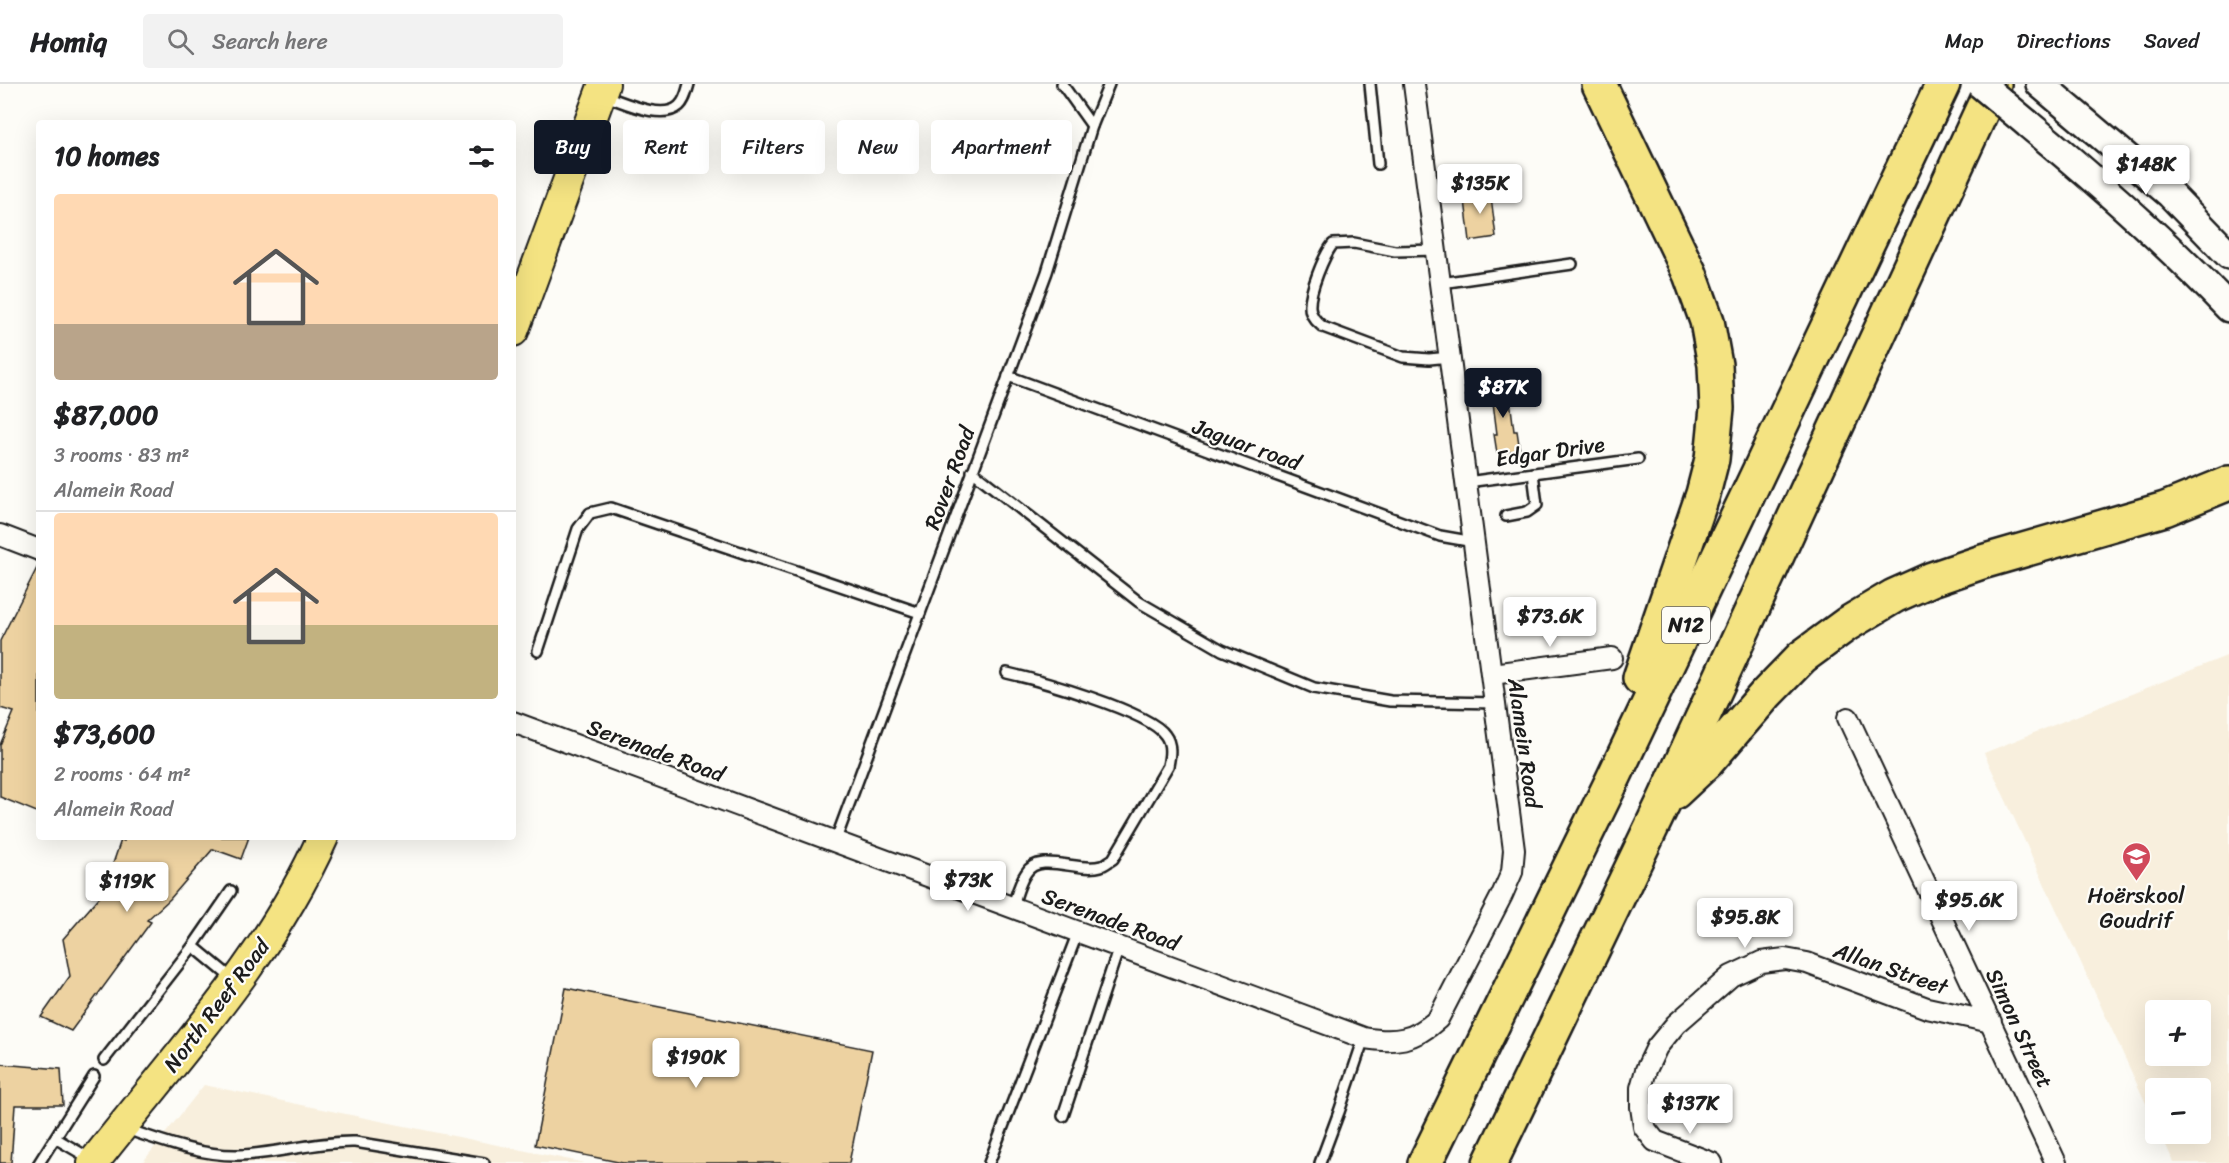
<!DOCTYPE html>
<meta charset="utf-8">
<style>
body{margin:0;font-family:Sriracha,sans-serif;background:#f2f2f2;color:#202124;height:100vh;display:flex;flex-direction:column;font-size:22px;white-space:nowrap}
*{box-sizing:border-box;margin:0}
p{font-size:20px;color:#757577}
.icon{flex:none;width:33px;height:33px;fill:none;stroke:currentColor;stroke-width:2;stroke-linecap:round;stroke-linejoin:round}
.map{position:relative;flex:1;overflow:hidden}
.details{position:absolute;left:36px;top:36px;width:480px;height:720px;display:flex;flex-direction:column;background:#fff;border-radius:6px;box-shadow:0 6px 24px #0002}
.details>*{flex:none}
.hud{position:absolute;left:534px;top:36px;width:570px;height:54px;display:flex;gap:12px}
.buttons{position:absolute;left:2145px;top:916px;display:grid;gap:12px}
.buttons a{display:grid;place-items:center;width:66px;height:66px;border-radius:6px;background:#fff;box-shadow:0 6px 24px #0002;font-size:30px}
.price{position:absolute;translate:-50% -51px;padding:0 14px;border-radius:6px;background:#fff;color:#222;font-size:20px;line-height:39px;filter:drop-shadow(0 2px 3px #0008)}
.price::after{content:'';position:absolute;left:50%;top:36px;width:18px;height:14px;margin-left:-9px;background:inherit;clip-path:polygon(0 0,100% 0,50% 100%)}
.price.active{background:#111827;color:#fff}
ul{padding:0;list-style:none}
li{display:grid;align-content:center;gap:12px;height:318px;padding:0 18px}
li+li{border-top:2px solid #e0e0e0}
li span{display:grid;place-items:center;height:186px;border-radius:6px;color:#555}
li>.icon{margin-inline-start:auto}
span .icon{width:108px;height:108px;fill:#fffc;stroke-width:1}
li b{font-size:26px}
h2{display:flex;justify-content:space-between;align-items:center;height:72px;padding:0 18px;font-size:26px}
.tag{padding:0 21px;border-radius:6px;background:#fff;box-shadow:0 6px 24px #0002;font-size:21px;line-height:54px}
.tag.active{background:#111827;color:#fff}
header{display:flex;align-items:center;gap:36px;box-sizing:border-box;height:84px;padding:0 30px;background:#fff;border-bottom:2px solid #e0e0e0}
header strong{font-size:28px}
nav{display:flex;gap:33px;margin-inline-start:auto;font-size:21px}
.search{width:420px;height:54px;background:#f2f2f2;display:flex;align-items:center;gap:15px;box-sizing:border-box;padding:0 21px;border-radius:6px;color:#757577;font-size:22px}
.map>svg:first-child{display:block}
.built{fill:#f8efdd;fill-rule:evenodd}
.building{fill:#edd2a1;stroke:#1c1c1c;stroke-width:1.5}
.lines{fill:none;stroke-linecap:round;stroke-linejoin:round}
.service-casing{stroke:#1c1c1c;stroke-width:14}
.minor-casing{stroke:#1c1c1c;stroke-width:24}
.secondary-casing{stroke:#1c1c1c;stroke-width:32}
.primary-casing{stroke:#1c1c1c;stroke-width:34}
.motorway-casing{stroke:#1c1c1c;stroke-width:38}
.service{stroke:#fdfcf7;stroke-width:9}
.minor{stroke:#fdfcf7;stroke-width:20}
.secondary{stroke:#fdfcf7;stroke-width:27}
.primary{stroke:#f4e382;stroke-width:30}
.motorway{stroke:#f4e382;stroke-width:33}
.secondary-bridge-casing{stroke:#1c1c1c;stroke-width:32;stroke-linecap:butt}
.secondary-bridge{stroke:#fdfcf7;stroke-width:27}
.labels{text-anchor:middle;stroke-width:4.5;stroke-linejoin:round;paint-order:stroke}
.shield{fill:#fdfcf7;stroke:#605f5e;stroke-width:1.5}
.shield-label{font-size:21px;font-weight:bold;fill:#1c1c1c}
.street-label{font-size:22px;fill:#1c1c1c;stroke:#fdfcf7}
.poi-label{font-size:22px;fill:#1c1c1c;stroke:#fdfcf7}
</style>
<header>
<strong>Homiq</strong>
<div class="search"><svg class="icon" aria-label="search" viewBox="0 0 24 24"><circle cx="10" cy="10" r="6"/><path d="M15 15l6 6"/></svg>Search here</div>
<nav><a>Map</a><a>Directions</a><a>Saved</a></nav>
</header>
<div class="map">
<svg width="2229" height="1079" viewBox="0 0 2229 1079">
<rect width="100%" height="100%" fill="#fdfcf7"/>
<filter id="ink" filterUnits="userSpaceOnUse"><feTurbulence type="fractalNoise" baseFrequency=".0167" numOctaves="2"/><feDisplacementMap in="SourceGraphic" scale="12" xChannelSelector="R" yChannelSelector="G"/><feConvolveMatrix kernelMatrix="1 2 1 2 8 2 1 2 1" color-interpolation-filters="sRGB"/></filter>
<g filter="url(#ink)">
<!-- built -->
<g class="built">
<path d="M 2229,571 L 2229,1079 L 2174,1079 L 2161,1050 L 2200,1050 L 2200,1005 L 2156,1005 L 2155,1039 L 1984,669 ZM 2156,927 L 2200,927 L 2200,972 L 2156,972 Z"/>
<path d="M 204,1001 L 585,1079 L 142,1079 Z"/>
</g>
<!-- building -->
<g class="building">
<path d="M 1485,105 L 1486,114 L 1491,113 L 1496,153 L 1470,157 L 1464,108 Z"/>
<path d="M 1504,293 L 1507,316 L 1510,316 L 1514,347 L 1517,347 L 1520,367 L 1497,369 L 1494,350 L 1497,350 L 1490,295 Z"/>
<path d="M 39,480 L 39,729 L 0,713 L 0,661 L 14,628 L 0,624 L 0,557 Z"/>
<path d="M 124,753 L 249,753 L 241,775 L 213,765 L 170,815 L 147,836 L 151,838 L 71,947 L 41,933 L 70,892 L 63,855 L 103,809 L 121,756 L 124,757 Z"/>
<path d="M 566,904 L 872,966 L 849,1079 L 623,1079 L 535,1061 Z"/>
<path d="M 0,980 L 61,985 L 63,1021 L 15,1021 L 11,1079 L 0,1079 Z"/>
</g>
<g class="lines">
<defs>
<g id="service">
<path d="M 1062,0 L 1092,42"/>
<path d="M 1370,0 L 1378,80"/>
<path d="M 605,12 C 624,18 662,37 679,22 C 685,17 687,7 689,0"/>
<path d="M 1437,166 L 1395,167 L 1354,159 L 1333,160 C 1324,171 1309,208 1310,223 C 1310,232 1317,238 1323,243 L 1403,273 L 1429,275 L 1450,273"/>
<path d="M 1441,199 L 1572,180"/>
<path d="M 1008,292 L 1440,452 L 1474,458"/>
<path d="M 972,387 L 1139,518 L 1222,566 L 1314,604 L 1390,617 L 1496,619"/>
<path d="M 1467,398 L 1638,375"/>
<path d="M 1506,432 L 1527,428 L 1537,421 L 1533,389"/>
<path d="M 538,567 L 578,445 L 590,429 L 611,424 L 920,529"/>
<path d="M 1007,589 C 1037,596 1149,627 1165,651 C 1172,660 1170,672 1168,682 L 1113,775 C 1109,777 1105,781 1101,782 C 1079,789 1039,767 1026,789 C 1019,799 1016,813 1012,824"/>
<path d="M 835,758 L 1047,188 L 1092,42 L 1109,0"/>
<path d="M 231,807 L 193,862 L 234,896"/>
<path d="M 104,976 L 193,862"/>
<path d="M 1063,1032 L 1119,863"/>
<path d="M 126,1045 C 162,1057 201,1072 239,1071 C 278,1070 316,1057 355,1058 L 484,1079"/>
<path d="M 55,1054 L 91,1075"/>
<path d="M 39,1079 L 94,992"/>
<path d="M 989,1079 L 1078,848"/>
<path d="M 1320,1079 L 1339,1028 L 1364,954"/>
</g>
<g id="minor">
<path d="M 0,451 L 39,466"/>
<path d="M 1492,590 L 1612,574"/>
<path d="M 1848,634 L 2056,1079"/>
<path d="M 513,638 L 1364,954 C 1395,959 1414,957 1438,935 L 1502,811 L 1512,788 L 1514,766 L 1414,0"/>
<path d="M 1712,1079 L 1655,1057 L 1644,1043 L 1641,1023 L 1641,1004 L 1646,986 L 1657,963 L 1676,940 L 1731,892 L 1761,878 L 1785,875 L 1807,879 L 1927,924 L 1991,938"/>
</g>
<g id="secondary">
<path d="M 2040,0 L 2170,110 L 2229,171"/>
<path d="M 2028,40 C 2098,98 2166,158 2229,224"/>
</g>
<g id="primary">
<path d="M 513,247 L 604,0"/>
<path d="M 93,1079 C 174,975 269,875 323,753"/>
</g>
<g id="motorway">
<path d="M 1599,0 L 1690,190 L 1707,237 L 1715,281 L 1717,324 L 1712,375 L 1703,410 L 1640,594"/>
<path d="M 1675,708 L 1707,678 L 1766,610 L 1802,573 L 1847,540 L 1894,512 L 1932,495 L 1982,478 L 2165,425 L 2229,399"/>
<path d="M 1425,1079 L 1612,697 L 1943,0"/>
<path d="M 1490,1079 L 1664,717 L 1994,0"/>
</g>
</defs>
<!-- service casing -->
<use href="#service" class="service-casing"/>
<!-- minor casing -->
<use href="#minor" class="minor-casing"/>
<!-- secondary casing -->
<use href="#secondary" class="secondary-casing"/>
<!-- primary casing -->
<use href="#primary" class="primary-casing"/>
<!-- motorway casing -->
<use href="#motorway" class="motorway-casing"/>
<!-- service -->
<use href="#service" class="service"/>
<!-- minor -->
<use href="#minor" class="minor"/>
<!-- secondary -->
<use href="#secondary" class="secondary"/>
<!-- primary -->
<use href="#primary" class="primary"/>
<!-- motorway -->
<use href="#motorway" class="motorway"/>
<defs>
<path id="secondary-bridge" d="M 1980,0 L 2028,40"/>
</defs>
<!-- secondary-bridge casing -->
<use href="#secondary-bridge" class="secondary-bridge-casing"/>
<!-- secondary-bridge -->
<use href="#secondary-bridge" class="secondary-bridge"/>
</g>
</g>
<!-- icons -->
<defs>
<symbol id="school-pin" viewBox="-11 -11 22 30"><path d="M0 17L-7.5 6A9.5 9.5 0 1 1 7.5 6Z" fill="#d1495b" stroke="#fdfcf7"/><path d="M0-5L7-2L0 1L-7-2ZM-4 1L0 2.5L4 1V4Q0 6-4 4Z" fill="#fff"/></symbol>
</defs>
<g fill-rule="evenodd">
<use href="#school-pin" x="2120" y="756" width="33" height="45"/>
</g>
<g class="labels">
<!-- shield labels -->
<rect class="shield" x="1662" y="523" width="48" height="36" rx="4.5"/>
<g class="shield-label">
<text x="1686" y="548">N12</text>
</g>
<!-- street labels -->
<g class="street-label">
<text transform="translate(1247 360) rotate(20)" y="8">Jaguar road</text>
<text transform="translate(1550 367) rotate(-8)" y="8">Edgar Drive</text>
<text transform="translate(949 394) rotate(-70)" y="8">Rover Road</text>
<text transform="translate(1525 659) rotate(82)" y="8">Alamein Road</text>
<text transform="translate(656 666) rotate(20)" y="8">Serenade Road</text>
<text transform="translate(1111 835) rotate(20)" y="8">Serenade Road</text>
<text transform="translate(1891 884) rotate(19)" y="8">Allan Street</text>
<text transform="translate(216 921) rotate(-53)" y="8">North Reef Road</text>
<text transform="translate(2020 944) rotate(65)" y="8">Simon Street</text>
</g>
<!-- poi labels -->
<g class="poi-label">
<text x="2136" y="819">Hoërskool<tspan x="2136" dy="25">Goudrif</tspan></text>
</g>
</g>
</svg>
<div class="buttons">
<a>+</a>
<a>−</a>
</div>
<b class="price" style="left:2146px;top:112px">$148K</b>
<b class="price" style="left:1480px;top:131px">$135K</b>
<b class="price active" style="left:1503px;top:335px">$87K</b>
<b class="price" style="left:1550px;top:564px">$73.6K</b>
<b class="price" style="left:968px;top:828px">$73K</b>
<b class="price" style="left:127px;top:829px">$119K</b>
<b class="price" style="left:1969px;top:848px">$95.6K</b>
<b class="price" style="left:1745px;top:865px">$95.8K</b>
<b class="price" style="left:696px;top:1005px">$190K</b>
<b class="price" style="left:1690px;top:1051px">$137K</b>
<div class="hud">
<a class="tag active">Buy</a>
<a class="tag">Rent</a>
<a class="tag">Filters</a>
<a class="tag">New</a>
<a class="tag">Apartment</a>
</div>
<section class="details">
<h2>10 homes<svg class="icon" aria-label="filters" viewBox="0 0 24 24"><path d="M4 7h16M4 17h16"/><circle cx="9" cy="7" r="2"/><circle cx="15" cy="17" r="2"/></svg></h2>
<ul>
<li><span style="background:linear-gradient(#ffd9b3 70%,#b9a48a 0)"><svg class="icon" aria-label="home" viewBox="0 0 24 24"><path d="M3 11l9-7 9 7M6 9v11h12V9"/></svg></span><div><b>$87,000</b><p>3 rooms · 83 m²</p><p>Alamein Road</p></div></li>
<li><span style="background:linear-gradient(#ffd9b3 60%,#c2b280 0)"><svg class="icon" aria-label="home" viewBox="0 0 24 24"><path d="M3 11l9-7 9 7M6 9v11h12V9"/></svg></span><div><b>$73,600</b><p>2 rooms · 64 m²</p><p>Alamein Road</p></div></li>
</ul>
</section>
</div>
